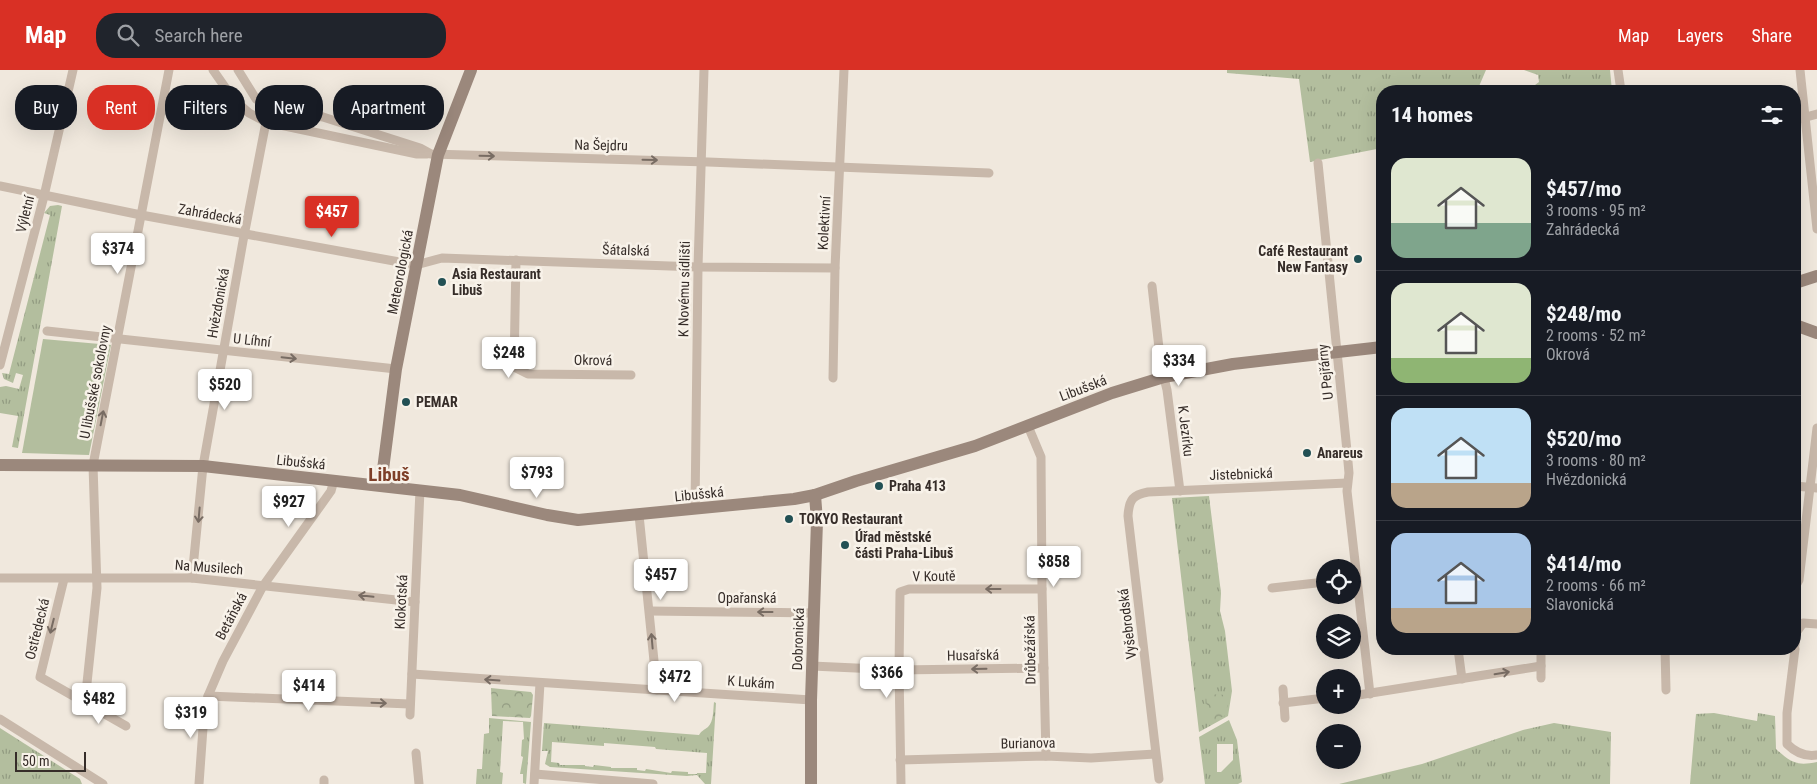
<!DOCTYPE html>
<meta charset="utf-8">
<style>
body{margin:0;font-family:"Roboto Condensed",sans-serif;background:#20242c;color:#f1f3f6;height:100vh;display:flex;flex-direction:column;font-size:19px;white-space:nowrap}
*{box-sizing:border-box;margin:0}
p{font-size:16px;color:#9ea1a6}
.icon{flex:none;width:28px;height:28px;fill:none;stroke:currentColor;stroke-width:2;stroke-linecap:round;stroke-linejoin:round}
.map{position:relative;flex:1;overflow:hidden}
.side{position:absolute;left:1376px;top:15px;width:425px;height:570px;display:flex;flex-direction:column;background:#171b24;border-radius:20px;box-shadow:0 5px 20px #0002}
.side>*{flex:none}
.top-card{position:absolute;left:15px;top:15px;width:475px;height:45px;display:flex;gap:10px}
.fabs{position:absolute;left:1316px;top:489px;display:grid;gap:10px}
.fabs a{display:grid;place-items:center;width:45px;height:45px;border-radius:50%;background:#171b24;box-shadow:0 5px 20px #0002;font-size:25px}
.scale{position:absolute;left:15px;bottom:12px;width:71px;box-sizing:border-box;padding-left:5px;border:2px solid #362d29;border-top:0;font-size:14px;line-height:18px;white-space:nowrap;color:#362d29;-webkit-text-stroke:4px #f8f2e9;paint-order:stroke}
.price{position:absolute;translate:-50% -42px;padding:0 11px;border-radius:5px;background:#fff;color:#222;font-size:16px;line-height:32px;filter:drop-shadow(0 1px 2px #0008)}
.price::after{content:'';position:absolute;left:50%;top:30px;width:15px;height:11px;margin-left:-8px;background:inherit;clip-path:polygon(0 0,100% 0,50% 100%)}
.price.current{background:#d93025;color:#fff}
ul{padding:0;list-style:none}
li{display:flex;align-items:center;gap:15px;height:125px;padding:0 15px}
li+li{border-top:1px solid #363941}
li span{display:grid;place-items:center;flex:none;width:140px;height:100px;border-radius:15px;color:#555}
li>.icon{margin-inline-start:auto}
span .icon{width:60px;height:60px;fill:#fffc;stroke-width:1}
li b{font-size:21px}
h2{display:flex;justify-content:space-between;align-items:center;height:60px;padding:0 15px;font-size:21px}
.tag{padding:0 18px;border-radius:20px;background:#171b24;box-shadow:0 5px 20px #0002;font-size:18px;line-height:45px}
.tag.current{background:#d93025;color:#fff}
header{display:flex;align-items:center;gap:30px;box-sizing:border-box;height:70px;padding:0 25px;background:#d93025;color:#fff}
header strong{font-size:24px}
nav{display:flex;gap:28px;margin-inline-start:auto;font-size:18px}
.search{width:350px;height:45px;background:#20242c;display:flex;align-items:center;gap:12px;box-sizing:border-box;padding:0 18px;border-radius:20px;color:#9ea1a6;font-size:19px}
.map>svg:first-child{display:block}
.grass{fill:url(#grass-tufts);fill-rule:evenodd}
.forest{fill:url(#forest-crowns)}
.garden{fill:#b3be9e}
.lines{fill:none;stroke-linecap:round;stroke-linejoin:round}
.street{stroke:#c8b8aa;stroke-width:9}
.secondary{stroke:#9b887c;stroke-width:12}
.oneway{stroke:#786c63}
.poi-dot{fill:#225054;stroke:#f8f2e9;stroke-width:2}
.labels{text-anchor:middle;stroke-width:5;stroke-linejoin:round;paint-order:stroke}
.street-label{font-size:14px;fill:#362d29;stroke:#f8f2e9}
.poi-label{font-size:14px;font-weight:bold;fill:#362d29;stroke:#f8f2e9;text-anchor:start}
.district-label{font-size:19px;font-weight:bold;fill:#7e3f28;stroke:#f8f2e9}
</style>
<header>
<strong>Map</strong>
<div class="search"><svg class="icon" aria-label="search" viewBox="0 0 24 24"><circle cx="10" cy="10" r="6"/><path d="M15 15l6 6"/></svg>Search here</div>
<nav><a>Map</a><a>Layers</a><a>Share</a></nav>
</header>
<div class="map">
<svg width="1817" height="714" viewBox="0 0 1817 714">
<defs>
<pattern id="grass-tufts" width="24" height="20" patternUnits="userSpaceOnUse" patternTransform="scale(1.25)"><rect width="24" height="20" fill="#b3be9e"/><path d="M3 7l-1-3M5 7V3M7 7l1-3M15 17l-1-3M17 17v-4M19 17l1-3" fill="none" stroke="#929b81"/></pattern>
<pattern id="forest-crowns" width="20" height="18" patternUnits="userSpaceOnUse" patternTransform="scale(1.25)"><rect width="20" height="18" fill="#b3be9e"/><path d="M2 6a3 3 0 1 1 6 0M12 15a3 3 0 1 1 6 0" fill="none" stroke="#929b81"/></pattern>
</defs>
<rect width="100%" height="100%" fill="#f0e8dd"/>
<!-- grass -->
<g class="grass">
<path d="M 1227,0 L 1486,0 L 1477,21 L 1382,21 L 1382,78 L 1310,92 L 1299,9 L 1227,3 Z"/>
<path d="M 1524,0 L 1610,0 L 1612,21 L 1527,21 L 1539,12 L 1538,5 Z"/>
<path d="M 58,135 L 62,136 L 18,378 L 12,377 L 18,346 L 0,343 L 0,317 L 6,316 L 19,319 L 23,305 L 16,303 L 13,313 L 4,309 L 2,303 L 9,304 L 50,145 L 44,143 L 50,136 Z"/>
<path d="M 1209,426 L 1221,523 L 1220,541 L 1225,561 L 1232,621 L 1228,646 L 1199,662 L 1172,428 Z"/>
<path d="M 714,632 L 716,633 L 711,714 L 705,714 L 697,705 L 687,706 L 550,697 L 545,694 L 548,681 L 542,681 L 544,653 L 699,665 C 701,661 704,660 708,657 C 714,651 713,640 714,632 ZM 552,672 L 604,676 L 604,673 L 655,677 L 656,679 L 707,683 L 706,703 L 697,703 L 697,704 L 688,704 L 688,702 L 672,701 L 671,703 L 646,699 L 645,701 L 637,700 L 637,698 L 611,698 L 611,697 L 594,695 L 593,697 L 585,696 L 585,695 L 560,695 L 559,693 L 551,692 Z"/>
<path d="M 1714,643 L 1757,651 L 1758,643 L 1775,646 L 1776,679 C 1791,693 1797,696 1817,692 L 1817,714 L 1690,714 L 1696,644 Z"/>
<path d="M 489,648 L 531,652 L 526,714 L 523,713 L 523,704 L 520,704 L 523,687 L 521,686 L 522,670 L 524,669 L 523,652 L 503,651 L 500,702 L 503,703 L 502,714 L 476,714 L 477,699 L 482,699 L 484,664 L 489,663 Z"/>
<path d="M 1229,650 L 1237,670 L 1242,712 L 1238,714 L 1205,714 L 1199,667 ZM 1217,674 L 1233,674 L 1233,690 L 1221,702 L 1217,702 Z"/>
<path d="M 1554,653 L 1611,662 L 1610,714 L 1339,714 L 1422,694 L 1523,660 Z"/>
<path d="M 0,658 L 80,709 L 82,714 L 0,714 Z"/>
</g>
<!-- forest -->
<g class="forest">
<path d="M 491,618 L 531,622 L 533,625 L 531,646 L 530,648 L 492,646 Z"/>
<path d="M 1206,624 L 1229,625 L 1226,645 L 1208,654 Z"/>
</g>
<!-- garden -->
<path class="garden" d="M 43,269 L 111,275 L 89,385 L 22,383 Z"/>
<g class="lines">
<!-- street -->
<g class="street">
<path d="M 213,0 L 234,30 L 249,43 L 266,52 L 417,84 L 427,84"/>
<path d="M 238,0 L 256,29 L 267,35 L 323,47 L 420,78 L 431,84 L 708,92 L 989,103"/>
<path d="M 1618,0 L 1621,21"/>
<path d="M 1800,0 L 1817,159"/>
<path d="M 1795,50 L 1817,44"/>
<path d="M 1318,93 L 1347,381 L 1349,403 L 1347,421 L 1370,624"/>
<path d="M 0,116 L 141,145 L 416,195 L 442,188 L 698,197 L 835,198"/>
<path d="M 516,190 L 514,297 L 528,304 L 631,305"/>
<path d="M 1152,216 L 1161,296 L 1167,320 L 1180,421"/>
<path d="M 47,261 L 396,299"/>
<path d="M 0,295 L 44,126 L 73,0"/>
<path d="M 833,308 L 835,198 L 844,0"/>
<path d="M 1028,356 L 1041,387 L 1042,519 L 1046,686"/>
<path d="M 1795,416 L 1817,418"/>
<path d="M 695,439 L 698,197 L 704,0"/>
<path d="M 639,445 L 657,620"/>
<path d="M 0,508 L 192,508 L 415,532"/>
<path d="M 192,508 L 203,396 L 243,171 L 266,52"/>
<path d="M 64,509 L 40,607 L 126,656"/>
<path d="M 1795,517 L 1799,510 L 1817,358"/>
<path d="M 1272,518 L 1325,512"/>
<path d="M 650,541 L 814,543"/>
<path d="M 1795,575 L 1796,563 L 1803,553 L 1817,554"/>
<path d="M 1458,579 L 1462,609"/>
<path d="M 1665,579 L 1666,620"/>
<path d="M 1795,579 L 1787,643 L 1787,674 C 1795,682 1805,687 1817,685"/>
<path d="M 812,596 L 899,600 L 1044,598"/>
<path d="M 412,604 L 811,630"/>
<path d="M 1541,608 L 1541,579"/>
<path d="M 1283,619 L 1285,648"/>
<path d="M 208,626 L 410,634"/>
<path d="M 1352,626 L 1541,596"/>
<path d="M 85,632 L 97,518 L 93,395 L 169,0"/>
<path d="M 1283,633 L 1325,628"/>
<path d="M 410,645 L 420,420"/>
<path d="M 0,649 L 103,714"/>
<path d="M 416,683 L 419,714"/>
<path d="M 900,690 L 1046,686 L 1091,688 L 1155,684"/>
<path d="M 535,704 L 653,714"/>
<path d="M 1159,709 L 1128,446 C 1129,429 1133,425 1148,422 L 1347,413"/>
<path d="M 324,710 L 324,714"/>
<path d="M 199,714 L 203,658 L 208,626 L 223,591 L 263,516 L 331,421 L 334,410"/>
<path d="M 534,714 L 540,613"/>
<path d="M 901,714 L 899,600 L 900,522 L 909,519 L 1042,519"/>
</g>
<!-- secondary -->
<g class="secondary">
<path d="M 1795,213 L 1817,206"/>
<path d="M 1795,255 L 1817,263"/>
<path d="M 0,395 L 203,396 L 460,425 L 547,445 L 578,450 L 794,429 L 815,425 L 856,411 L 975,376 L 1112,323 L 1164,307 L 1233,294 L 1382,277"/>
<path d="M 381,415 L 396,299 L 438,85 L 471,0"/>
<path d="M 811,714 L 811,630 L 817,451 L 815,425"/>
</g>
</g>
<!-- one-way arrows -->
<defs><path id="oneway-shaft" d="M-6 0H5M1.5-3L5.5 0L1.5 3" fill="none" stroke-width="1.6" stroke-linecap="round" stroke-linejoin="round" transform="scale(1.25)"/></defs>
<g class="oneway">
<use href="#oneway-shaft" transform="translate(487 86) rotate(1)"/>
<use href="#oneway-shaft" transform="translate(650 90) rotate(1)"/>
<use href="#oneway-shaft" transform="translate(289 288) rotate(6)"/>
<use href="#oneway-shaft" transform="translate(102 348) rotate(-79)"/>
<use href="#oneway-shaft" transform="translate(199 445) rotate(95)"/>
<use href="#oneway-shaft" transform="translate(993 519) rotate(-180)"/>
<use href="#oneway-shaft" transform="translate(366 526) rotate(-174)"/>
<use href="#oneway-shaft" transform="translate(765 542) rotate(-180)"/>
<use href="#oneway-shaft" transform="translate(52 556) rotate(104)"/>
<use href="#oneway-shaft" transform="translate(652 571) rotate(-95)"/>
<use href="#oneway-shaft" transform="translate(979 599) rotate(179)"/>
<use href="#oneway-shaft" transform="translate(1502 603) rotate(-9)"/>
<use href="#oneway-shaft" transform="translate(492 610) rotate(-176)"/>
<use href="#oneway-shaft" transform="translate(379 633) rotate(2)"/>
</g>
<!-- markers -->
<g class="poi-dot">
<circle cx="1358" cy="189" r="5"/>
<circle cx="442" cy="212" r="5"/>
<circle cx="406" cy="332" r="5"/>
<circle cx="1307" cy="383" r="5"/>
<circle cx="879" cy="416" r="5"/>
<circle cx="789" cy="449" r="5"/>
<circle cx="845" cy="475" r="5"/>
</g>
<g class="labels">
<!-- street labels -->
<g class="street-label">
<text transform="translate(601 75) rotate(1)" y="5">Na Šejdru</text>
<text transform="translate(25 144) rotate(-76)" y="5">Výletní</text>
<text transform="translate(210 144) rotate(10)" y="5">Zahrádecká</text>
<text transform="translate(824 153) rotate(-87)" y="5">Kolektivní</text>
<text transform="translate(626 180) rotate(2)" y="5">Šátalská</text>
<text transform="translate(400 202) rotate(-79)" y="5">Meteorologická</text>
<text transform="translate(684 219) rotate(-89)" y="5">K Novému sídlišti</text>
<text transform="translate(218 233) rotate(-80)" y="5">Hvězdonická</text>
<text transform="translate(252 270) rotate(6)" y="5">U Líhní</text>
<text transform="translate(593 290) rotate(1)" y="5">Okrová</text>
<text transform="translate(1325 302) rotate(-96)" y="5">U Pejřárny</text>
<text transform="translate(95 312) rotate(-79)" y="5">U libušské sokolovny</text>
<text transform="translate(1083 318) rotate(-21)" y="5">Libušská</text>
<text transform="translate(1186 361) rotate(83)" y="5">K Jezírku</text>
<text transform="translate(301 392) rotate(6)" y="5">Libušská</text>
<text transform="translate(1241 404) rotate(-2)" y="5">Jistebnická</text>
<text transform="translate(699 424) rotate(-6)" y="5">Libušská</text>
<text transform="translate(209 497) rotate(4)" y="5">Na Musilech</text>
<text transform="translate(934 506) rotate(-1)" y="5">V Koutě</text>
<text x="747" y="533">Opařanská</text>
<text transform="translate(401 532) rotate(-87)" y="5">Klokotská</text>
<text transform="translate(231 546) rotate(-62)" y="5">Betáňská</text>
<text transform="translate(1127 554) rotate(-97)" y="5">Vyšebrodská</text>
<text transform="translate(37 559) rotate(-76)" y="5">Ostředecká</text>
<text transform="translate(798 569) rotate(-88)" y="5">Dobronická</text>
<text transform="translate(1030 580) rotate(-91)" y="5">Drůbežářská</text>
<text transform="translate(973 585) rotate(-1)" y="5">Husařská</text>
<text transform="translate(751 612) rotate(4)" y="5">K Lukám</text>
<text transform="translate(1028 673) rotate(-1)" y="5">Burianova</text>
</g>
<!-- poi labels -->
<g class="poi-label">
<text x="1348" y="186" text-anchor="end">Café Restaurant<tspan x="1348" dy="16">New Fantasy</tspan></text>
<text x="452" y="209">Asia Restaurant<tspan x="452" dy="16">Libuš</tspan></text>
<text x="416" y="337">PEMAR</text>
<text x="1317" y="388">Anareus</text>
<text x="889" y="421">Praha 413</text>
<text x="799" y="454">TOKYO Restaurant</text>
<text x="855" y="472">Úřad městské<tspan x="855" dy="16">části Praha-Libuš</tspan></text>
</g>
<!-- district labels -->
<g class="district-label">
<text x="389" y="411">Libuš</text>
</g>
</g>
</svg>
<div class="fabs">
<a><svg class="icon" aria-label="locate" viewBox="0 0 24 24"><circle cx="12" cy="12" r="6"/><path d="M12 2v4M12 18v4M2 12h4M18 12h4"/></svg></a>
<a><svg class="icon" aria-label="layers" viewBox="0 0 24 24"><path d="M12 4l9 5-9 5-9-5zM3 14l9 5 9-5"/></svg></a>
<a>+</a>
<a>−</a>
</div>
<div class="scale">50 m</div>
<b class="price current" style="left:332px;top:168px">$457</b>
<b class="price" style="left:118px;top:205px">$374</b>
<b class="price" style="left:509px;top:309px">$248</b>
<b class="price" style="left:1179px;top:317px">$334</b>
<b class="price" style="left:225px;top:341px">$520</b>
<b class="price" style="left:537px;top:429px">$793</b>
<b class="price" style="left:289px;top:458px">$927</b>
<b class="price" style="left:1054px;top:518px">$858</b>
<b class="price" style="left:661px;top:531px">$457</b>
<b class="price" style="left:887px;top:629px">$366</b>
<b class="price" style="left:675px;top:633px">$472</b>
<b class="price" style="left:309px;top:642px">$414</b>
<b class="price" style="left:99px;top:655px">$482</b>
<b class="price" style="left:191px;top:669px">$319</b>
<div class="top-card">
<a class="tag">Buy</a>
<a class="tag current">Rent</a>
<a class="tag">Filters</a>
<a class="tag">New</a>
<a class="tag">Apartment</a>
</div>
<section class="side">
<h2>14 homes<svg class="icon" aria-label="filters" viewBox="0 0 24 24"><path d="M4 7h16M4 17h16"/><circle cx="9" cy="7" r="2"/><circle cx="15" cy="17" r="2"/></svg></h2>
<ul>
<li><span style="background:linear-gradient(#dfe7d0 65%,#7fa58c 0)"><svg class="icon" aria-label="home" viewBox="0 0 24 24"><path d="M3 11l9-7 9 7M6 9v11h12V9"/></svg></span><div><b>$457/mo</b><p>3 rooms · 95 m²</p><p>Zahrádecká</p></div></li>
<li><span style="background:linear-gradient(#dfe7d0 75%,#8fb573 0)"><svg class="icon" aria-label="home" viewBox="0 0 24 24"><path d="M3 11l9-7 9 7M6 9v11h12V9"/></svg></span><div><b>$248/mo</b><p>2 rooms · 52 m²</p><p>Okrová</p></div></li>
<li><span style="background:linear-gradient(#bfe0f5 75%,#b9a48a 0)"><svg class="icon" aria-label="home" viewBox="0 0 24 24"><path d="M3 11l9-7 9 7M6 9v11h12V9"/></svg></span><div><b>$520/mo</b><p>3 rooms · 80 m²</p><p>Hvězdonická</p></div></li>
<li><span style="background:linear-gradient(#a9c7e8 75%,#b9a48a 0)"><svg class="icon" aria-label="home" viewBox="0 0 24 24"><path d="M3 11l9-7 9 7M6 9v11h12V9"/></svg></span><div><b>$414/mo</b><p>2 rooms · 66 m²</p><p>Slavonická</p></div></li>
</ul>
</section>
</div>
